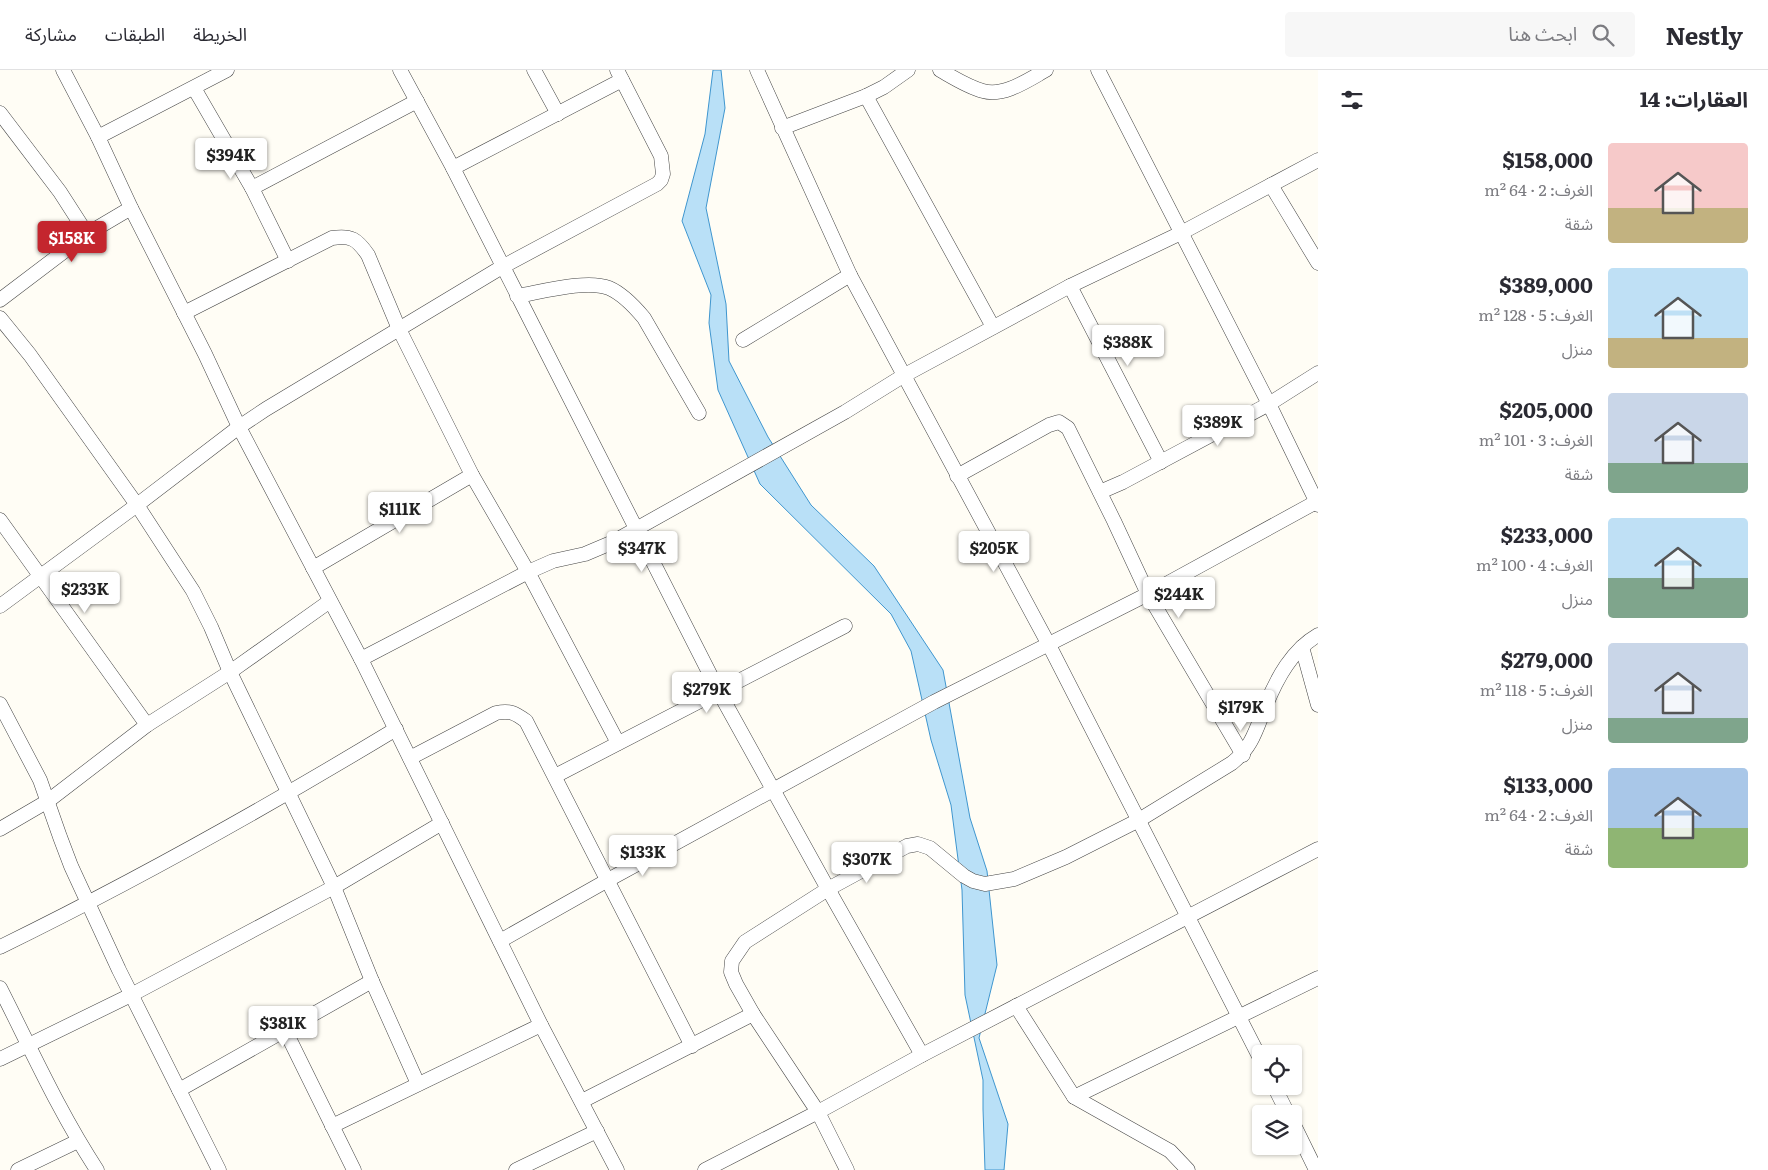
<!DOCTYPE html>
<html lang="ar">
<meta charset="utf-8">
<style>
body{margin:0;font-family:Literata,"Noto Sans Arabic",serif;background:#f7f7f7;color:#2b2b33;direction:rtl;height:100vh;display:flex;flex-direction:column;font-size:19px;white-space:nowrap}
*{box-sizing:border-box;margin:0}
p{font-size:16px;color:#7c7c81}
.icon{flex:none;width:28px;height:28px;fill:none;stroke:currentColor;stroke-width:2;stroke-linecap:round;stroke-linejoin:round}
.map{position:relative;flex:1;overflow:hidden;direction:ltr}
.details{display:flex;flex-direction:column;background:#fff;width:450px}
.details>*{flex:none}
.tools{position:absolute;left:1252px;top:975px;display:grid;gap:10px}
.tools a{display:grid;place-items:center;width:50px;height:50px;border-radius:5px;background:#fff;box-shadow:0 1px 4px #0004;font-size:25px}
.price{position:absolute;translate:-50% -42px;padding:0 11px;border-radius:5px;background:#fff;color:#222;font-size:16px;line-height:32px;filter:drop-shadow(0 1px 2px #0008)}
.price::after{content:'';position:absolute;left:50%;top:30px;width:15px;height:11px;margin-left:-8px;background:inherit;clip-path:polygon(0 0,100% 0,50% 100%)}
.price.active{background:#c4262e;color:#fff}
ul{padding:0;list-style:none}
li{display:flex;align-items:center;gap:15px;height:125px;padding:0 20px}
li span{display:grid;place-items:center;flex:none;width:140px;height:100px;border-radius:5px;color:#555}
li>.icon{margin-inline-start:auto}
span .icon{width:60px;height:60px;fill:#fffc;stroke-width:1}
li b{font-size:21px}
h2{display:flex;justify-content:space-between;align-items:center;height:60px;padding:0 20px;font-size:21px}
header{display:flex;align-items:center;gap:30px;box-sizing:border-box;height:70px;padding:0 25px;background:#fff;border-bottom:1px solid #e1e1e2}
header strong{font-size:24px}
nav{display:flex;gap:28px;margin-inline-start:auto;font-size:18px}
.search{width:350px;height:45px;background:#f7f7f7;display:flex;align-items:center;gap:12px;box-sizing:border-box;padding:0 18px;border-radius:5px;color:#7c7c81;font-size:19px}
main{display:flex;flex:1;min-height:0}
.map>svg:first-child{display:block}
.water{fill:#b9e0f7;stroke:#3f96cf}
.lines{fill:none;stroke-linecap:round;stroke-linejoin:round}
.street-casing{stroke:#444;stroke-width:15}
.street{stroke:#fff;stroke-width:14}
</style>
<header>
<strong>Nestly</strong>
<div class="search"><svg class="icon" aria-label="search" viewBox="0 0 24 24"><circle cx="10" cy="10" r="6"/><path d="M15 15l6 6"/></svg>ابحث هنا</div>
<nav><a>الخريطة</a><a>الطبقات</a><a>مشاركة</a></nav>
</header>
<main>
<section class="details">
<h2>العقارات: 14<svg class="icon" aria-label="filters" viewBox="0 0 24 24"><path d="M4 7h16M4 17h16"/><circle cx="9" cy="7" r="2"/><circle cx="15" cy="17" r="2"/></svg></h2>
<ul>
<li><span style="background:linear-gradient(#f6c9c9 65%,#c2b280 0)"><svg class="icon" aria-label="home" viewBox="0 0 24 24"><path d="M3 11l9-7 9 7M6 9v11h12V9"/></svg></span><div><b>$158,000</b><p>الغرف: 2 · 64 m²</p><p>شقة</p></div></li>
<li><span style="background:linear-gradient(#bfe0f5 70%,#c2b280 0)"><svg class="icon" aria-label="home" viewBox="0 0 24 24"><path d="M3 11l9-7 9 7M6 9v11h12V9"/></svg></span><div><b>$389,000</b><p>الغرف: 5 · 128 m²</p><p>منزل</p></div></li>
<li><span style="background:linear-gradient(#c9d6e8 70%,#7fa58c 0)"><svg class="icon" aria-label="home" viewBox="0 0 24 24"><path d="M3 11l9-7 9 7M6 9v11h12V9"/></svg></span><div><b>$205,000</b><p>الغرف: 3 · 101 m²</p><p>شقة</p></div></li>
<li><span style="background:linear-gradient(#bfe0f5 60%,#7fa58c 0)"><svg class="icon" aria-label="home" viewBox="0 0 24 24"><path d="M3 11l9-7 9 7M6 9v11h12V9"/></svg></span><div><b>$233,000</b><p>الغرف: 4 · 100 m²</p><p>منزل</p></div></li>
<li><span style="background:linear-gradient(#c9d6e8 75%,#7fa58c 0)"><svg class="icon" aria-label="home" viewBox="0 0 24 24"><path d="M3 11l9-7 9 7M6 9v11h12V9"/></svg></span><div><b>$279,000</b><p>الغرف: 5 · 118 m²</p><p>منزل</p></div></li>
<li><span style="background:linear-gradient(#a9c7e8 60%,#8fb573 0)"><svg class="icon" aria-label="home" viewBox="0 0 24 24"><path d="M3 11l9-7 9 7M6 9v11h12V9"/></svg></span><div><b>$133,000</b><p>الغرف: 2 · 64 m²</p><p>شقة</p></div></li>
</ul>
</section>
<div class="map">
<svg width="1318" height="1100" viewBox="0 0 1318 1100">
<rect width="100%" height="100%" fill="#fffdf5"/>
<!-- water -->
<path class="water" d="M 713,0 L 721,0 L 725,38 L 706,138 L 726,234 L 729,291 L 768,367 L 811,435 L 874,496 L 943,600 L 970,748 L 987,801 L 997,895 L 979,968 L 1008,1054 L 1004,1100 L 985,1100 L 983,1039 L 983,1010 L 965,925 L 962,820 L 951,735 L 931,670 L 911,581 L 891,544 L 760,414 L 718,320 L 709,253 L 711,225 L 682,151 L 705,64 Z"/>
<g class="lines">
<defs>
<g id="street">
<path d="M 63,0 L 98,67 L 131,138 L 205,284 L 239,357 L 361,589 L 541,955 L 617,1100"/>
<path d="M 400,0 L 453,98 L 719,622 L 828,819 L 922,985"/>
<path d="M 534,0 L 558,44"/>
<path d="M 757,0 L 850,205 L 1049,575 L 1261,990"/>
<path d="M 940,0 C 954,8 968,17 983,21 C 1004,27 1028,10 1046,0"/>
<path d="M 1098,0 L 1269,334 L 1318,435"/>
<path d="M 194,18 L 252,118 L 288,191"/>
<path d="M 866,26 L 993,257"/>
<path d="M 0,43 L 60,122 L 87,164"/>
<path d="M 782,58 L 866,26 L 884,17 L 908,0"/>
<path d="M 98,67 L 227,0"/>
<path d="M 453,98 L 622,10"/>
<path d="M 1271,115 L 1318,193"/>
<path d="M 252,118 L 417,31"/>
<path d="M 1070,216 L 1161,392"/>
<path d="M 517,226 C 541,222 587,209 609,218 C 623,224 634,236 644,248 L 699,343"/>
<path d="M 0,230 L 87,164 L 131,138"/>
<path d="M 184,243 L 332,168 C 351,165 357,169 368,185 L 399,259 L 472,405 L 528,502 L 618,673"/>
<path d="M 0,248 L 30,285 L 137,435 L 193,521 L 211,557 L 230,602 L 334,817 L 372,911 L 418,1014"/>
<path d="M 743,270 L 850,205"/>
<path d="M 957,406 L 1049,355 L 1059,352 L 1068,358 L 1114,451 L 1148,524 L 1243,685"/>
<path d="M 1100,422 L 1123,412 L 1269,334 L 1318,303"/>
<path d="M 0,450 L 147,655"/>
<path d="M 313,498 L 472,405"/>
<path d="M 0,536 L 137,435 L 239,357 L 266,339 L 502,197 L 657,114 L 661,110 L 663,104 L 661,86 L 617,0"/>
<path d="M 1302,577 L 1318,635"/>
<path d="M 361,589 L 528,502 L 553,491 L 585,484 L 611,473 L 845,342 L 903,306 L 1070,216 L 1181,163 L 1318,90"/>
<path d="M 0,634 L 40,710 L 60,767 L 71,796 L 119,900 L 219,1100"/>
<path d="M 410,688 L 496,643 C 510,640 515,643 526,651 L 692,976"/>
<path d="M 555,706 L 845,556"/>
<path d="M 0,759 L 48,731 L 147,655 L 230,602 L 330,531"/>
<path d="M 500,871 L 608,810 L 934,632 L 1148,524 L 1318,431"/>
<path d="M 0,877 C 135,811 267,737 396,659"/>
<path d="M 0,918 C 31,979 59,1042 97,1100"/>
<path d="M 1016,936 L 1074,1027 L 1170,1081 L 1188,1100"/>
<path d="M 285,960 L 354,1100"/>
<path d="M 0,989 L 131,925 L 334,817 L 442,753"/>
<path d="M 1274,1016 L 1288,1044"/>
<path d="M 179,1020 L 372,911"/>
<path d="M 1074,1027 L 1318,908"/>
<path d="M 582,1031 L 753,944"/>
<path d="M 1294,1055 L 1316,1100"/>
<path d="M 332,1056 L 541,955"/>
<path d="M 18,1100 L 78,1071"/>
<path d="M 516,1100 L 597,1061"/>
<path d="M 705,1100 L 818,1042 L 922,985 L 1318,779"/>
<path d="M 847,1100 L 818,1042 L 753,944 L 736,914 L 731,902 L 732,891 L 745,872 L 828,819 L 907,776 L 918,774 L 930,778 L 964,806 L 973,811 L 985,814 L 1014,809 L 1066,787 L 1139,750 L 1232,693 C 1253,676 1256,659 1266,635 C 1277,608 1292,580 1318,565"/>
</g>
</defs>
<!-- street casing -->
<use href="#street" class="street-casing"/>
<!-- street -->
<use href="#street" class="street"/>
</g>
</svg>
<div class="tools">
<a><svg class="icon" aria-label="locate" viewBox="0 0 24 24"><circle cx="12" cy="12" r="6"/><path d="M12 2v4M12 18v4M2 12h4M18 12h4"/></svg></a>
<a><svg class="icon" aria-label="layers" viewBox="0 0 24 24"><path d="M12 4l9 5-9 5-9-5zM3 14l9 5 9-5"/></svg></a>
</div>
<b class="price" style="left:231px;top:110px">$394K</b>
<b class="price active" style="left:72px;top:193px">$158K</b>
<b class="price" style="left:1128px;top:297px">$388K</b>
<b class="price" style="left:1218px;top:377px">$389K</b>
<b class="price" style="left:400px;top:464px">$111K</b>
<b class="price" style="left:642px;top:503px">$347K</b>
<b class="price" style="left:994px;top:503px">$205K</b>
<b class="price" style="left:85px;top:544px">$233K</b>
<b class="price" style="left:1179px;top:549px">$244K</b>
<b class="price" style="left:707px;top:644px">$279K</b>
<b class="price" style="left:1241px;top:662px">$179K</b>
<b class="price" style="left:643px;top:807px">$133K</b>
<b class="price" style="left:867px;top:814px">$307K</b>
<b class="price" style="left:283px;top:978px">$381K</b>
</div>
</main>
